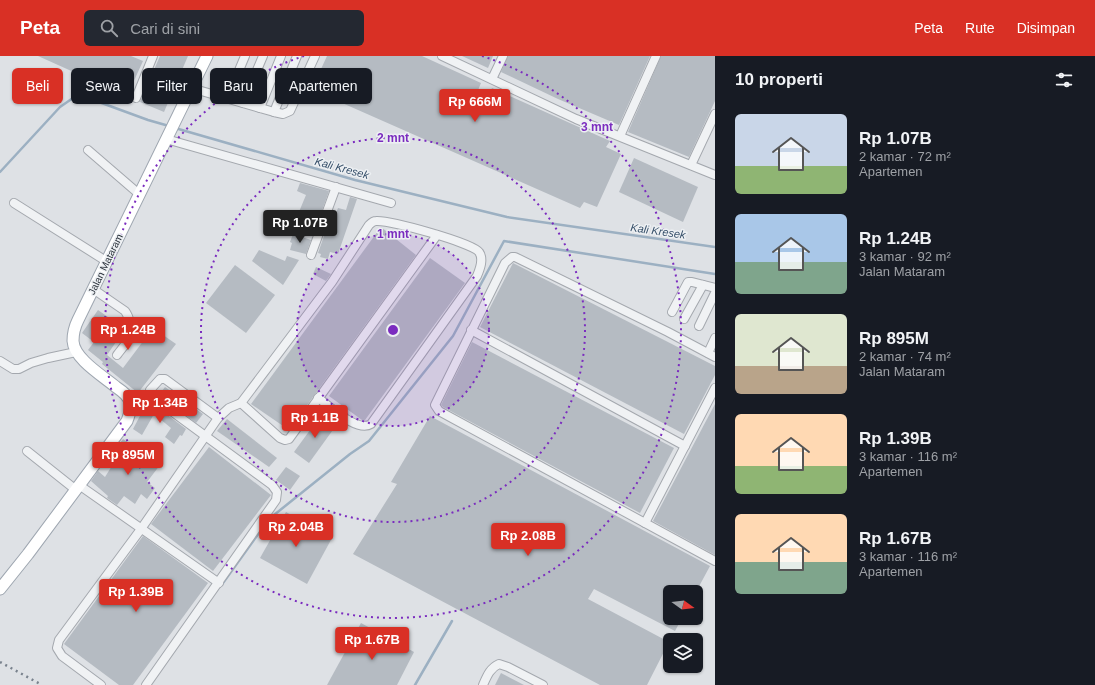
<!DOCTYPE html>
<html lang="id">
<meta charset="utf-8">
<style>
body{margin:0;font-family:Helvetica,sans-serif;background:#242831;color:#f1f3f6;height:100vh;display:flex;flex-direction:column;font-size:15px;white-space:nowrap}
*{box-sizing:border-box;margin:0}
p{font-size:13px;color:#9ea1a6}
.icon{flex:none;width:22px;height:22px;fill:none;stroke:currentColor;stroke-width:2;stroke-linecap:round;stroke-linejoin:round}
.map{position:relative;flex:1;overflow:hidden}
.drawer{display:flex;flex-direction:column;background:#171b24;width:380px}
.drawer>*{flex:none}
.guide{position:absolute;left:12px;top:12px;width:380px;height:36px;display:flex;gap:8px}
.needle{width:26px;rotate:105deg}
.controls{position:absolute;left:663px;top:529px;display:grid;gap:8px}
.controls a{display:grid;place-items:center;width:40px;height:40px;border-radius:6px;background:#171b24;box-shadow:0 1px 3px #0004;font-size:20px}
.price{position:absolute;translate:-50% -34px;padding:0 9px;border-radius:4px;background:#d93025;color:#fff;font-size:13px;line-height:26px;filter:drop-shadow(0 1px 2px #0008)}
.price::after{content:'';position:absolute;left:50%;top:24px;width:12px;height:9px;margin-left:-6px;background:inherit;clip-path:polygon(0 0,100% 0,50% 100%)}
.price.current{background:#222;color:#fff}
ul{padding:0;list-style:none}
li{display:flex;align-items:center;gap:12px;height:100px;padding:0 20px}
li span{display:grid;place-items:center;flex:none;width:112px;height:80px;border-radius:6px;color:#555}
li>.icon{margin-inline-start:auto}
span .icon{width:48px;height:48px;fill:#fffc;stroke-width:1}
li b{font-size:17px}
h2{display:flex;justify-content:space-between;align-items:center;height:48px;padding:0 20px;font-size:17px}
.tag{padding:0 14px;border-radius:6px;background:#171b24;box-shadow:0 1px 3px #0004;font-size:14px;line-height:36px}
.tag.current{background:#d93025;color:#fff}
header{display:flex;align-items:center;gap:24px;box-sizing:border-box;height:56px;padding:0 20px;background:#d93025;color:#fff}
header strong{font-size:19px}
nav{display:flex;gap:22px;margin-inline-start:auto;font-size:14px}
.search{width:280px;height:36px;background:#242831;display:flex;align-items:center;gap:10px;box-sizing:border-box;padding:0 14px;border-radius:6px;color:#9ea1a6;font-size:15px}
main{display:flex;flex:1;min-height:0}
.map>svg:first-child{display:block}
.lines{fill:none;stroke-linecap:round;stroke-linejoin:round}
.stream{stroke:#9cb0c2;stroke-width:2.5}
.building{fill:#b5bbc2}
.minor-casing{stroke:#a4a8ae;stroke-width:10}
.major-casing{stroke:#9ea6b0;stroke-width:13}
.minor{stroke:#f0f2f4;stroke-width:8}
.major{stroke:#fff;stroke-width:11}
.rail{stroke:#79828d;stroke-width:2.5;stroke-dasharray:2 4;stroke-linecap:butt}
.ring{fill:none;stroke:#7b2cbf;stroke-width:2;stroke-dasharray:2 4}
.labels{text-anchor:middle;stroke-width:3;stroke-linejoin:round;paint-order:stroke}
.street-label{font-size:10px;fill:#29303a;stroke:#edf0f3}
.water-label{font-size:11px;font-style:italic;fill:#37506a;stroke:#edf0f3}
.centre{fill:#7b2cbf;stroke:#edf0f3;stroke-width:2}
.ring-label{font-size:12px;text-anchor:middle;font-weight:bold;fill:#7b2cbf;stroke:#edf0f3;stroke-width:3;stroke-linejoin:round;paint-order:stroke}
</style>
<header>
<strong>Peta</strong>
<div class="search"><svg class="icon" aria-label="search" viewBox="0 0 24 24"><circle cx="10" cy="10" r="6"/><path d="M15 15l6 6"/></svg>Cari di sini</div>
<nav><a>Peta</a><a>Rute</a><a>Disimpan</a></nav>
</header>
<main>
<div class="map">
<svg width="715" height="629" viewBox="0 0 715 629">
<rect width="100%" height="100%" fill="#dee1e5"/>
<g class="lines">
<!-- stream -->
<g class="stream">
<path d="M 175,72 L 355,124 L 507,161 L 715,191"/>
<path d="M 0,116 L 60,51 L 73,42 L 88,42 L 148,64 L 169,70"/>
<path d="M 223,527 L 269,463 L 350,398 L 369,385 L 453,280 L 504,185 L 715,218"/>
<path d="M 415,629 L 452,565"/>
</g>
</g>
<!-- building -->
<g class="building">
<path d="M 38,0 L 131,0 L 143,5 L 127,40 Z"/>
<path d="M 160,0 L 188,0 L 164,56 L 140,46 Z"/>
<path d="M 327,0 L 422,0 L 481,27 L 474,44 L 484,49 L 492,32 L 610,85 L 606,91 L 621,98 L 597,151 L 584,146 L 580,152 L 324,39 L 328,31 L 315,26 Z"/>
<path d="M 462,0 L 493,0 L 488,12 Z"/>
<path d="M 508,0 L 650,0 L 619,69 L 558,43 L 501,16 Z"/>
<path d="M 661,0 L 715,0 L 715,45 L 689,101 L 628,76 Z"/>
<path d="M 634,102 L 698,131 L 683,166 L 619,136 Z"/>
<path d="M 300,127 L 329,135 L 316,171 L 296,163 L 306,139 L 297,135 Z"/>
<path d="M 350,141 L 357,143 L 338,198 L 330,196 L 328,203 L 320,201 L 321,198 L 318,197 L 329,166 L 332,167 L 338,152 L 346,154 Z"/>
<path d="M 381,171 L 416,199 L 289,374 L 251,348 Z"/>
<path d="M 293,178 L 311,184 L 306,198 L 290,194 L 292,187 L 290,186 Z"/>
<path d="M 259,194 L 285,205 L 287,200 L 299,204 L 283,229 L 252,205 Z"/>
<path d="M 430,202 L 465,227 L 365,364 L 362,364 L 329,340 Z"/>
<path d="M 513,207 L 715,310 L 715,319 L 684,378 L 480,271 Z"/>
<path d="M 235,209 L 275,239 L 246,277 L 206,247 Z"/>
<path d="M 316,211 L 331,218 L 326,225 L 313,218 Z"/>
<path d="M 98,254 L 125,273 L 107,299 L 123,312 L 153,272 L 176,288 L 138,337 L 102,308 L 103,306 L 88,294 L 94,286 L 82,277 Z"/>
<path d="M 472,286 L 674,392 L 640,457 L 443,351 L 441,349 Z"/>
<path d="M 165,331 L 203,358 L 196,367 L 159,339 Z"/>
<path d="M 153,348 L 186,373 L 182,380 L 180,379 L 174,388 L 165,381 L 171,372 L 154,358 L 142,379 L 133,373 L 141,358 L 144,359 Z"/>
<path d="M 715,348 L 715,499 L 653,465 Z"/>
<path d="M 321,359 L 335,371 L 309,407 L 294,396 Z"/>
<path d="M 430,360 L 710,510 L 696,536 L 670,536 L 670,562 L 682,562 L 675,575 L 594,533 L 588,543 L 669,586 L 647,629 L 600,629 L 353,498 L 397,428 L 391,426 Z"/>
<path d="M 227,363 L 277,402 L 269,411 L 217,375 Z"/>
<path d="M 123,383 L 160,409 L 147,426 L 155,432 L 147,443 L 141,438 L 135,448 L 124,440 L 117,449 L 107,442 L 108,440 L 91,425 L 98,415 L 105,421 L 115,405 L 123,411 L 130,400 L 117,391 Z"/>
<path d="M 209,391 L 271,439 L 213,515 L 151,468 Z"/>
<path d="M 286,411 L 300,420 L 290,434 L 276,424 Z"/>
<path d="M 286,456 L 332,482 L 307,528 L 260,502 Z"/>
<path d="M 143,480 L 208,527 L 133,629 L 119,629 L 64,588 Z"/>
<path d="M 361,567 L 414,596 L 397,629 L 327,629 Z"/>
<path d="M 501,617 L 524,629 L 495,629 Z"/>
</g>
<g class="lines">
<defs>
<g id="minor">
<path d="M 442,0 L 576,63 L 715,119"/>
<path d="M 492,23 L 503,0"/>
<path d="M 191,32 L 274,56 L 283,58 L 290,55 L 315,0"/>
<path d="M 136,42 L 153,0"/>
<path d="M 227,43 L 245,0"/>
<path d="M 243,47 L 263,0"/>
<path d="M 260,52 L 281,0"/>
<path d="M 274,56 L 297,0"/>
<path d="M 620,80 L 656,0"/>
<path d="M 166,83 L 391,147"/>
<path d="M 88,94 L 139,138"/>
<path d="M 691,109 L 715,58"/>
<path d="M 14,147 L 106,205"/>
<path d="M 311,199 L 336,131"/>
<path d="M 93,233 L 125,255 C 128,259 129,262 130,267 C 133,282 125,288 117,299"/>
<path d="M 672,256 L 688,226 L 692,226 L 715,232"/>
<path d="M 684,263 L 703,229"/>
<path d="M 699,270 L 715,237"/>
<path d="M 471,274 L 685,390"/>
<path d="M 708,297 L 715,282"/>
<path d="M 715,301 L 668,276 L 515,201 L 512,201 L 505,207 L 435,349 L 439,355 L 715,505"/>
<path d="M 0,305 L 13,313 L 19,313 L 31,307 L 48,302 L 76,296"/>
<path d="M 241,347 L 280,382 L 285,384 L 289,383 L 437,179"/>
<path d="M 27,395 L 76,434"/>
<path d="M 79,429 L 219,527"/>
<path d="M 645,467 L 715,332"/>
<path d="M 101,629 L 62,600 L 57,592 L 59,584 L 141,473 L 218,362 L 229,352 L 241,347 L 332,226 L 369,169 C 371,167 373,165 376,165 C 390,164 473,187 479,196 C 484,203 480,213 477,220 L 371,368 C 357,377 330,350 318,342"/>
<path d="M 146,629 L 276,444 L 277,436 L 272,429 L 151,340 L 150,334 L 160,323 L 165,323 L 218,362"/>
<path d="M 483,629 C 487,620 490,612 499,608 L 508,611 L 543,629"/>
</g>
<path id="major" d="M 0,533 L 28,498 L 127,365 C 129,359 132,354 130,347 C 129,340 122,335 116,331 C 103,320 74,303 73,285 C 73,277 75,270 78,264 L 207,0"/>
</defs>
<!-- minor casing -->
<use href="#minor" class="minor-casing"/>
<!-- major casing -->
<use href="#major" class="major-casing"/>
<!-- minor -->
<use href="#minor" class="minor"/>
<!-- major -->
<use href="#major" class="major"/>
<!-- rail -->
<path class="rail" d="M 0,606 L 42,629"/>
</g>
<!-- distance rings -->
<circle cx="393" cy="274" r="96" fill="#7b2cbf" fill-opacity=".12"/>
<g class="ring">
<circle cx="393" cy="274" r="96"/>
<circle cx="393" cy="274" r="192"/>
<path d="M482 0A288 288 0 1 1 304 0"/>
</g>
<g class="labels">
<!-- street labels -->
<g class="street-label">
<text transform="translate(105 208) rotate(-64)" y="4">Jalan Mataram</text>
</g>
<!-- water labels -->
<g class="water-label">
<text transform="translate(342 112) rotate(15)" y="4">Kali Kresek</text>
<text transform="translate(658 175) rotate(8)" y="4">Kali Kresek</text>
</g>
</g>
<circle cx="393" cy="274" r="6" class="centre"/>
<g class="ring-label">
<text x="597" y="75">3 mnt</text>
<text x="393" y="86">2 mnt</text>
<text x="393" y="182">1 mnt</text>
</g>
</svg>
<div class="controls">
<a><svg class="needle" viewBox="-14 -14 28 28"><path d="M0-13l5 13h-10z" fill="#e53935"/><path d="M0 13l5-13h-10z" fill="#9ea1a6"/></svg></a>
<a><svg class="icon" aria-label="layers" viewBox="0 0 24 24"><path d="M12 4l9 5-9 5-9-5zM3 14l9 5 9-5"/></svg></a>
</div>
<b class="price" style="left:475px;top:67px">Rp 666M</b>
<b class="price current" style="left:300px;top:188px">Rp 1.07B</b>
<b class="price" style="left:128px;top:295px">Rp 1.24B</b>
<b class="price" style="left:160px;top:368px">Rp 1.34B</b>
<b class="price" style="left:315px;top:383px">Rp 1.1B</b>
<b class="price" style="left:128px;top:420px">Rp 895M</b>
<b class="price" style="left:296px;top:492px">Rp 2.04B</b>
<b class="price" style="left:528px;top:501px">Rp 2.08B</b>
<b class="price" style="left:136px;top:557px">Rp 1.39B</b>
<b class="price" style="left:372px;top:605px">Rp 1.67B</b>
<div class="guide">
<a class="tag current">Beli</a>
<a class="tag">Sewa</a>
<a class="tag">Filter</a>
<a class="tag">Baru</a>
<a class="tag">Apartemen</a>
</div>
</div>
<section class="drawer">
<h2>10 properti<svg class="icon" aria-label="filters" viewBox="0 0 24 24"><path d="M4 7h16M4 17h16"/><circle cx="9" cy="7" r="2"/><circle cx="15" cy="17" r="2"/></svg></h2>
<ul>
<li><span style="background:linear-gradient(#c9d6e8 65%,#8fb573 0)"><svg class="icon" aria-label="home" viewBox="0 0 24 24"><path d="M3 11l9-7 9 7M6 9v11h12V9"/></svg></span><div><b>Rp 1.07B</b><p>2 kamar · 72 m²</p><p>Apartemen</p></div></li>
<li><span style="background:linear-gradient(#a9c7e8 60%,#7fa58c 0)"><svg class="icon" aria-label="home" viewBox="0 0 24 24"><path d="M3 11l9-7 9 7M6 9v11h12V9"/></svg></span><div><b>Rp 1.24B</b><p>3 kamar · 92 m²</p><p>Jalan Mataram</p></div></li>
<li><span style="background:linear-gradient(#dfe7d0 65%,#b9a48a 0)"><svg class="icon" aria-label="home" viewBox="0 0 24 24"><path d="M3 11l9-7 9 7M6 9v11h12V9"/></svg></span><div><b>Rp 895M</b><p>2 kamar · 74 m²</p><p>Jalan Mataram</p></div></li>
<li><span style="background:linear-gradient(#ffd9b3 65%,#8fb573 0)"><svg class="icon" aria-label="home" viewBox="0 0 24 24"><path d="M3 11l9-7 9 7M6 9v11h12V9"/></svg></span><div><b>Rp 1.39B</b><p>3 kamar · 116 m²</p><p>Apartemen</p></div></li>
<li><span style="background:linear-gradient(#ffd9b3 60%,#7fa58c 0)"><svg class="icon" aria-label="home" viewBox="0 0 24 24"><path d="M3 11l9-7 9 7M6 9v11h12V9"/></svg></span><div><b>Rp 1.67B</b><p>3 kamar · 116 m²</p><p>Apartemen</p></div></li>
</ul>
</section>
</main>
